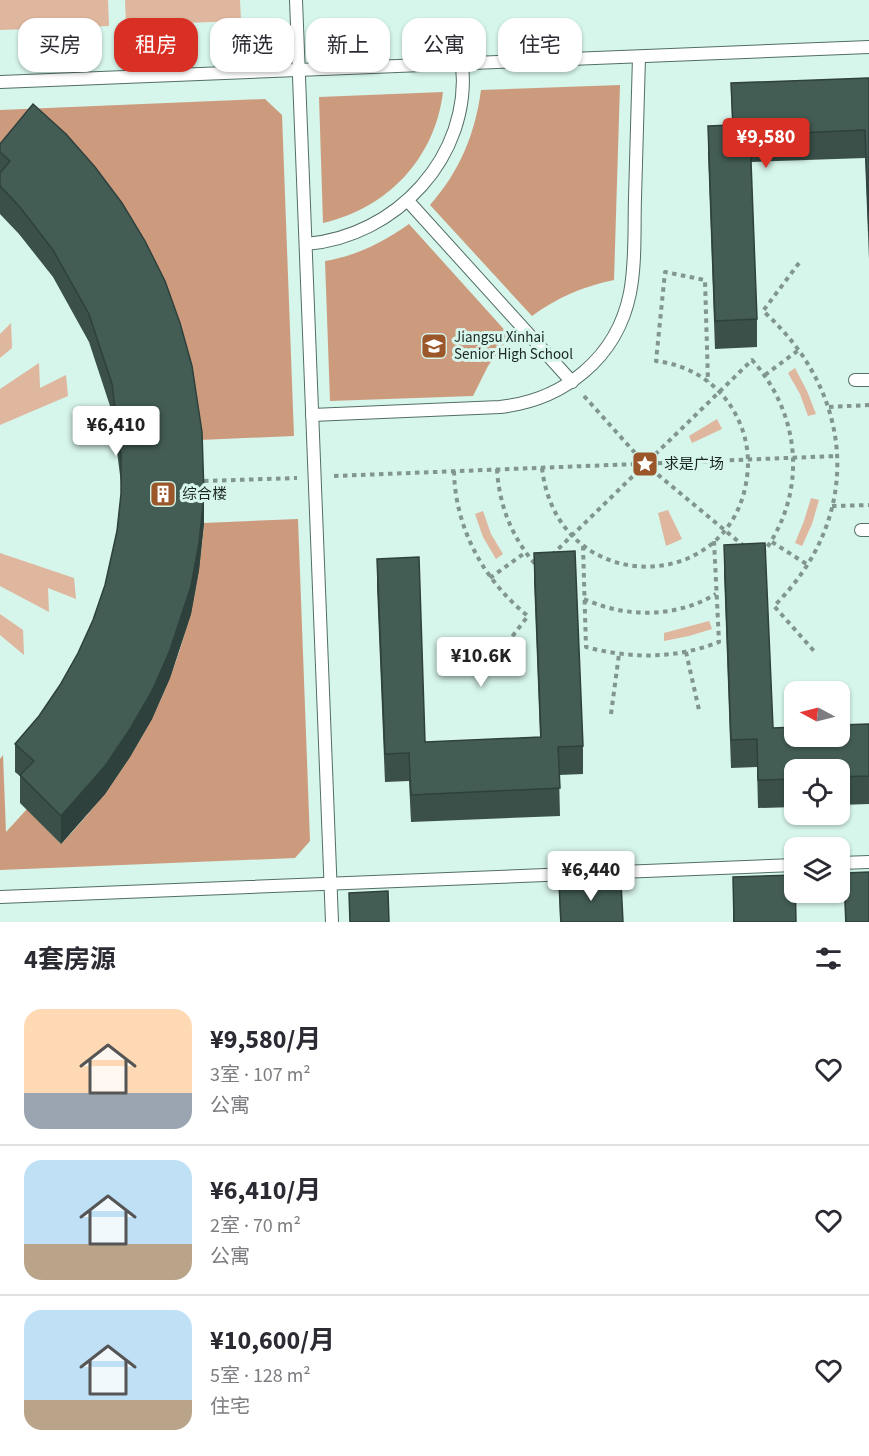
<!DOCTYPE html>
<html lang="zh">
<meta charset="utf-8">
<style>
body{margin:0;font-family:"Source Sans 3","Noto Sans SC",sans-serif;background:#f2f2f3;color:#2b2b33;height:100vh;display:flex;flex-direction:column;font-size:22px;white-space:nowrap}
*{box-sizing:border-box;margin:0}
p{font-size:20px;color:#7c7c81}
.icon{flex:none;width:33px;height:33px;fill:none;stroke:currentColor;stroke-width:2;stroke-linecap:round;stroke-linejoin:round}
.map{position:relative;height:922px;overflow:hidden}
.side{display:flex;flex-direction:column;background:#fff;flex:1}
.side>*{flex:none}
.hud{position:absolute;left:18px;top:18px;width:834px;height:54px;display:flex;gap:12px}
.needle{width:39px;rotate:277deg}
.tools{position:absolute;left:784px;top:681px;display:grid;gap:12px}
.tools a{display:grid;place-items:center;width:66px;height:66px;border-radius:12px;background:#fff;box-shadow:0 2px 4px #0004;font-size:30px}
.price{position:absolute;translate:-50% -51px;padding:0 14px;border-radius:6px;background:#fff;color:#222;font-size:20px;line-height:39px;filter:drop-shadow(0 2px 3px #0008)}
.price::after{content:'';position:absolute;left:50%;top:36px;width:18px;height:14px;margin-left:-9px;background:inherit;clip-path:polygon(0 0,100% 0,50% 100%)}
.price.active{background:#d93025;color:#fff}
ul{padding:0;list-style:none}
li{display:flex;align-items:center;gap:18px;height:150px;padding:0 24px}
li+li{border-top:2px solid #e1e1e2}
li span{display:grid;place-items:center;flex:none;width:168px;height:120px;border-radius:18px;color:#555}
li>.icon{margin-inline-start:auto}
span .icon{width:72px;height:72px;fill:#fffc;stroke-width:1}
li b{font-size:26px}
h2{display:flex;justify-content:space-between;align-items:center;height:72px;padding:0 24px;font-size:26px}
.tag{padding:0 21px;border-radius:18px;background:#fff;box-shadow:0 2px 4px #0004;font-size:21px;line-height:54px}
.tag.active{background:#d93025;color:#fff}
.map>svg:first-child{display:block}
.green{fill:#dfb69e}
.forest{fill:#cc9b7e}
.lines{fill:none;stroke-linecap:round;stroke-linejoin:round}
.lane-casing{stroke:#536e66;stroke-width:14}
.path{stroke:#80968f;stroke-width:4;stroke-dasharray:4.5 4.5;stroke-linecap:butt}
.lane{stroke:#fff;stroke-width:12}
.wall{fill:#3a5049}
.shaded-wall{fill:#2f413c}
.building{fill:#435d55;stroke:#2f413c;stroke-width:1.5}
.labels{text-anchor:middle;stroke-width:6;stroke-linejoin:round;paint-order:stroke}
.poi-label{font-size:15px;fill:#1c2724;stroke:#d6f5eb;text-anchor:start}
</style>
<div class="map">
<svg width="869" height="922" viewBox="0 0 869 922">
<rect width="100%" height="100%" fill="#d6f5eb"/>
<!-- green -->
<g class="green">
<path d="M 0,0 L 108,0 L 109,26 L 0,30 Z"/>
<path d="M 125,0 L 240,0 L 241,21 L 126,25 Z"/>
<path d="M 11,323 L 12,348 L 0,358 L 0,334 Z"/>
<path d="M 39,363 L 40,388 L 66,375 L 68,396 L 0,425 L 0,389 Z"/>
<path d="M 795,368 L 807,391 L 816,414 L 808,416 L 800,394 L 788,373 Z"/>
<path d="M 717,419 L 722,429 L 692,443 L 689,436 Z"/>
<path d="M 811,498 L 819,500 L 812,524 L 802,546 L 795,543 L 804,521 Z"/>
<path d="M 668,510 L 682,539 L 666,546 L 658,513 Z"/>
<path d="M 483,511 L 491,534 L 503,554 L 496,559 L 483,537 L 475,514 Z"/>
<path d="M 0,553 L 74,578 L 76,599 L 48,588 L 49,612 L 0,586 Z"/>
<path d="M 0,614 L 23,630 L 24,655 L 0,635 Z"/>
<path d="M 709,621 L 712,629 L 689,636 L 664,641 L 664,633 Z"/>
</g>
<!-- forest -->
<g class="forest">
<path d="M 620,85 L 614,280 C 584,286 556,298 532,316 L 430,205 C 460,171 475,134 481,90 Z"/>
<path d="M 443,92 C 435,158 388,208 323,223 L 319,97 Z"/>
<path d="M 265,99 L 282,115 L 294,436 L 200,440 L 0,167 L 0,110 Z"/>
<path d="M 409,224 L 510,336 L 488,366 L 473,396 L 330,401 L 325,261 C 356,256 384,242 409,224 Z"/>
<path d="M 298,519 L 310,841 L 295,858 L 0,870 L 0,759 L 3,755 L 6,832 L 27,809 L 61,844 C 151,750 193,652 204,523 Z"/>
</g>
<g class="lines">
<defs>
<g id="lane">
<path d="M 296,0 L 332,922"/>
<path d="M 0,82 L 869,47"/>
<path d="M 408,201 L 572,382"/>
<path d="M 306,244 C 396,237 472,156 462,64"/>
<path d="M 855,380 L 869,380"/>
<path d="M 312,415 L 500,407 C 564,400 617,358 630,293 C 636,262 634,229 635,198 C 636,151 638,104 639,57"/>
<path d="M 861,530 L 869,530"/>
<path d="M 840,863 L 869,862"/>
<path d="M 0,897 L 795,865"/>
</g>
</defs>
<!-- lane casing -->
<use href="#lane" class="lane-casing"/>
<!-- path -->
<g class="path">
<path d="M 799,263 L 763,311 C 856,394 864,517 774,606 L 814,651"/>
<path d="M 765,375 L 800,349"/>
<path d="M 584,396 L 645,464 L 745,547"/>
<path d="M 829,407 L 869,405"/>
<path d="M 542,468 C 557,599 732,597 747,477 C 750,455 746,434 736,415 C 720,384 690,365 656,361 L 665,272 L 705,280 L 708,382"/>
<path d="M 497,469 C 499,505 512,538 536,565"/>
<path d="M 454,471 C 455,528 484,581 528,616 L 491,664"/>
<path d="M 334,476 L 837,456"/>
<path d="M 204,481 L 297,478"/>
<path d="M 832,506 L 869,505"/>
<path d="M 772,542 L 808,565"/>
<path d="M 583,546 L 586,647 C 632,659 675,659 719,642 L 714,541"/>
<path d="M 552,555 L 752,360 C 801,414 808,493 763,553"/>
<path d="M 490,578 L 526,552"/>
<path d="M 584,599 C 626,618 676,618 716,594"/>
<path d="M 686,652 L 699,710"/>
<path d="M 611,714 L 619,654"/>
</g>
<!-- lane -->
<use href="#lane" class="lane"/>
</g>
<!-- wall -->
<g class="wall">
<path d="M 869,78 L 869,259 L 865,158 L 751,162 L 757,319 L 757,347 L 715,349 L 708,154 L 708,126 L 732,125 L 731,83 Z"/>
<path d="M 33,104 L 204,523 L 199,570 L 191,614 L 170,678 L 152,719 L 130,757 L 105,794 L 61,844 L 20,803 L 20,776 L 15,772 L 15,744 L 39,716 L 60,685 L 78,653 L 93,620 L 105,585 L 117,531 L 121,494 L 121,483 L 112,412 L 89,342 L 53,277 L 19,234 L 0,214 L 0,144 Z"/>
<path d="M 724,545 L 773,728 L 869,724 L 869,804 L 840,805 L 840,770 L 795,770 L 795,807 L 758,808 L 757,767 L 731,768 L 724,573 Z"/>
<path d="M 534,553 L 583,746 L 583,774 L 559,775 L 560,816 L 411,822 L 409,781 L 385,782 L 377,587 L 377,559 L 425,742 L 540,737 L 534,581 Z"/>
<path d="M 844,873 L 869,922 L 845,922 Z"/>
<path d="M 733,877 L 796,922 L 733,922 Z"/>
<path d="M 559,884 L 623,922 L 560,922 Z"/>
</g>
<!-- shaded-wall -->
<path class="shaded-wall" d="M 204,495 L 204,523 L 199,570 L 191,614 L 170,678 L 152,719 L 130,757 L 105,794 L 61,844 L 61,816 Z"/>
<!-- building -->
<g class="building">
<path d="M 869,78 L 869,231 L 865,130 L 750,135 L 757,319 L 715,321 L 708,126 L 733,125 L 731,83 Z"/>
<path d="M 33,104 L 66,134 L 95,167 L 122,203 L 145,241 L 165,281 L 180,323 L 192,366 L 202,432 L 204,495 L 199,543 L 191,586 L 170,650 L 152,691 L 130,729 L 105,766 L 61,816 L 20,775 L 34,761 L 15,744 L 39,716 L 60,685 L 78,653 L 93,620 L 105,585 L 117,531 L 121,494 L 121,457 L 112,384 L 89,314 L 53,250 L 19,206 L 0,186 L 0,173 L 10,161 L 0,152 L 0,144 Z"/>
<path d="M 765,543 L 773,728 L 795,727 L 795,736 L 840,736 L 840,725 L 869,724 L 869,776 L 840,777 L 840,770 L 795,770 L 795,779 L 758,780 L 757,739 L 731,740 L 724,545 Z"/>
<path d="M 575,551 L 583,746 L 558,747 L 560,788 L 411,795 L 409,753 L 385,754 L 377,559 L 419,557 L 425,742 L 541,737 L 534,553 Z"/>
<path d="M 869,872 L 869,922 L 846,922 L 844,873 Z"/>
<path d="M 795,875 L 796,922 L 734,922 L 733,877 Z"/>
<path d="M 621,882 L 623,922 L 561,922 L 559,884 Z"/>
<path d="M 388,891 L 389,922 L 350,922 L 349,893 Z"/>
</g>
<!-- icons -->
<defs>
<symbol id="school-square" viewBox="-11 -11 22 22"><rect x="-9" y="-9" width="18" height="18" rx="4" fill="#9b572a" stroke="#d6f5eb"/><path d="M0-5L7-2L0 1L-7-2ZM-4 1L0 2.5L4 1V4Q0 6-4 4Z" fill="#fff"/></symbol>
<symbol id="sight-square" viewBox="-11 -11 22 22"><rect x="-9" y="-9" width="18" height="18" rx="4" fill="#9b572a" stroke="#d6f5eb"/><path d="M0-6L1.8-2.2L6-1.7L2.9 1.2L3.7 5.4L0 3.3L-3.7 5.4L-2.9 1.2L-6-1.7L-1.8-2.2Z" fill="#fff"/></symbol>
<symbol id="building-square" viewBox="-11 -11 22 22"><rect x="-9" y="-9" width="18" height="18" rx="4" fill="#9b572a" stroke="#d6f5eb"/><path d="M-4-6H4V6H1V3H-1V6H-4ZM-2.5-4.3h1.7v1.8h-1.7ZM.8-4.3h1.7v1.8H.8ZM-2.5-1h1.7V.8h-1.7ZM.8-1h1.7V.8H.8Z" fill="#fff"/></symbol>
</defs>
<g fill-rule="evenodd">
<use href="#school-square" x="419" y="331" width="30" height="30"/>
<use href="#sight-square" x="630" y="449" width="30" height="30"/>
<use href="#building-square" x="148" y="479" width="30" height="30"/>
</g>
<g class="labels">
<!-- poi labels -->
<g class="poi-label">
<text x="454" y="342">Jiangsu Xinhai<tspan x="454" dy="17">Senior High School</tspan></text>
<text x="664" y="469">求是广场</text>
<text x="182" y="499">综合楼</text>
</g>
</g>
</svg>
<div class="tools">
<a><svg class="needle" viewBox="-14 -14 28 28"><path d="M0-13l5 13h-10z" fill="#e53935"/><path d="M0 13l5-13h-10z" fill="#7c7c81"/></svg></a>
<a><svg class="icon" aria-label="locate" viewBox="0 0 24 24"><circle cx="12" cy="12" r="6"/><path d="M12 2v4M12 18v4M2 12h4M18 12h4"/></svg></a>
<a><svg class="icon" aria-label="layers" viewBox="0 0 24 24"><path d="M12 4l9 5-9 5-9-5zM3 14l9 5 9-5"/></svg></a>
</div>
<b class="price active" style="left:766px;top:169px">¥9,580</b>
<b class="price" style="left:116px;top:457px">¥6,410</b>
<b class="price" style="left:481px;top:688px">¥10.6K</b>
<b class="price" style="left:591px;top:902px">¥6,440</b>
<div class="hud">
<a class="tag">买房</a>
<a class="tag active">租房</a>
<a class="tag">筛选</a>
<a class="tag">新上</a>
<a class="tag">公寓</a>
<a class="tag">住宅</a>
</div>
</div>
<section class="side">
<h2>4套房源<svg class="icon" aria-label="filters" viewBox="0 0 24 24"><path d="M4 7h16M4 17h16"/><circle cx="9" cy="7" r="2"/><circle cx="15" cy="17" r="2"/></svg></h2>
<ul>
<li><span style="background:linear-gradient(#ffd9b3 70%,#9aa5b1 0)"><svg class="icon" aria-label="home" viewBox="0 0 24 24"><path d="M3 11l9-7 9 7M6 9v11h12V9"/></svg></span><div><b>¥9,580/月</b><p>3室 · 107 m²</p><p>公寓</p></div><svg class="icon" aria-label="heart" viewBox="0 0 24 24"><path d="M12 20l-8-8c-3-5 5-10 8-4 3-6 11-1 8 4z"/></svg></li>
<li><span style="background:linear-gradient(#bfe0f5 70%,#b9a48a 0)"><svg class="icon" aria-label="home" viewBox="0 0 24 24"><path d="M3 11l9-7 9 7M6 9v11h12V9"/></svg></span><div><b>¥6,410/月</b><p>2室 · 70 m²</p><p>公寓</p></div><svg class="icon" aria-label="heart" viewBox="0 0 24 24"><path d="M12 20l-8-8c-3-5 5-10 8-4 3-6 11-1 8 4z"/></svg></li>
<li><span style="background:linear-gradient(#bfe0f5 75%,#b9a48a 0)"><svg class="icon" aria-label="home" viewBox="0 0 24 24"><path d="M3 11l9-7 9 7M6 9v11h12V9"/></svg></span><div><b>¥10,600/月</b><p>5室 · 128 m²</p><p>住宅</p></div><svg class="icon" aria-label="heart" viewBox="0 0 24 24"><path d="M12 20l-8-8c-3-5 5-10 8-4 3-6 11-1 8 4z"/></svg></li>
</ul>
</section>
